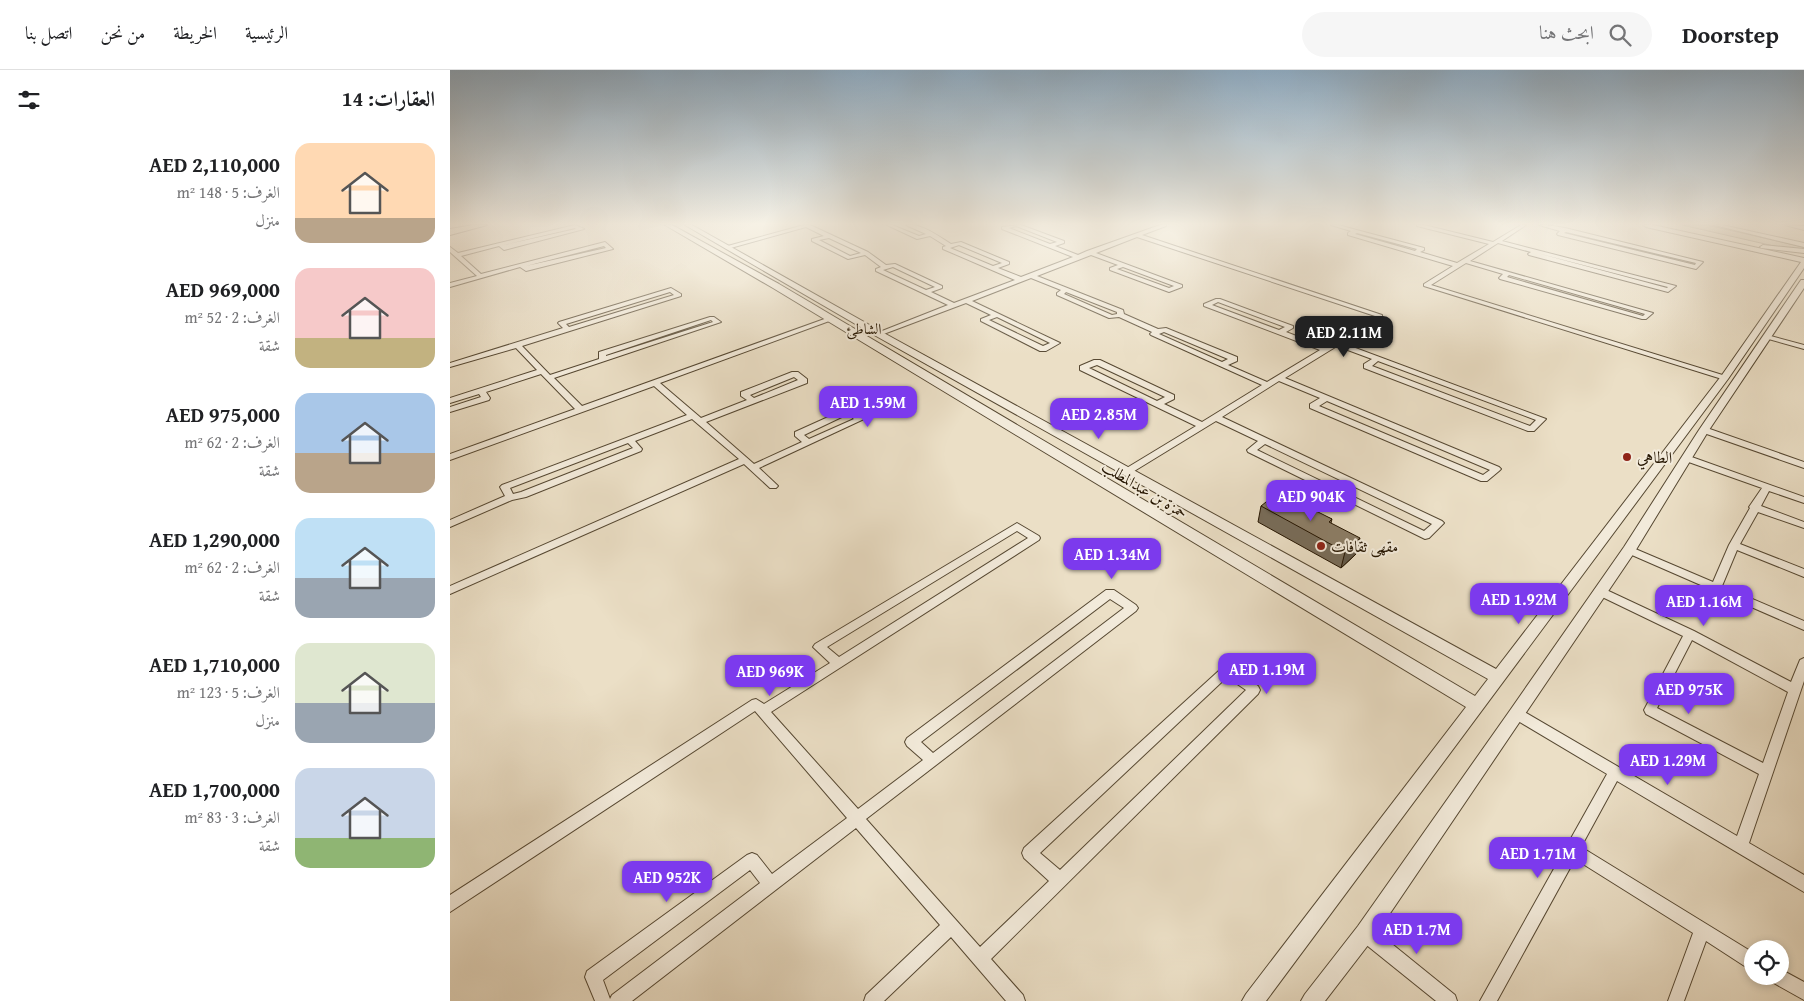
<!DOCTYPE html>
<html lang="ar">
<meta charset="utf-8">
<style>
body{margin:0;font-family:"Gentium Book Plus",Amiri,serif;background:#f6f6f6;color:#202124;direction:rtl;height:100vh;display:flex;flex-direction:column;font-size:19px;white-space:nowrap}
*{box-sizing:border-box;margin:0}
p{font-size:16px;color:#757577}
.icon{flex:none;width:28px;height:28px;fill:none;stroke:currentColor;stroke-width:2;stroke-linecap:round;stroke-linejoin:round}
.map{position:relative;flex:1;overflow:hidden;direction:ltr}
.side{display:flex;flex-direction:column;background:#fff;width:450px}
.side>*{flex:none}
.buttons{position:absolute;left:1294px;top:870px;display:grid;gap:10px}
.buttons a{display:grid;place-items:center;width:45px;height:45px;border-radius:50%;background:#fff;box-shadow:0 2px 8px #0003;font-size:25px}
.price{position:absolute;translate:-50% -42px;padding:0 11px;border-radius:10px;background:#7c3aed;color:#fff;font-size:16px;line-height:32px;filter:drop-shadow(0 1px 2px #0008)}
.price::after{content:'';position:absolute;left:50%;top:30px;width:15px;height:11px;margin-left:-8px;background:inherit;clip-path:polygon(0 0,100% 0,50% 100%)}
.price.selected{background:#222;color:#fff}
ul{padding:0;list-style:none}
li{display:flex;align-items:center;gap:15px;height:125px;padding:0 15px}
li span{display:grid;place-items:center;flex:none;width:140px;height:100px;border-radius:15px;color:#555}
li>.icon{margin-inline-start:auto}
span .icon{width:60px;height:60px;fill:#fffc;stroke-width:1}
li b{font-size:21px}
h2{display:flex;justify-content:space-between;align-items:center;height:60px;padding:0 15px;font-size:21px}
header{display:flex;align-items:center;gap:30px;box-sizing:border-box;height:70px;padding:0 25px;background:#fff;border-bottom:1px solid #e0e0e0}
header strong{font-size:24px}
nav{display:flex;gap:28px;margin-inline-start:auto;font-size:18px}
.search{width:350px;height:45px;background:#f6f6f6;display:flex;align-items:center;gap:12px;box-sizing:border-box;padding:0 18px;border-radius:28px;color:#757577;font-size:19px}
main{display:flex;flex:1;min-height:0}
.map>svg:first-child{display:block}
.green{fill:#c9bda4;stroke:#776952}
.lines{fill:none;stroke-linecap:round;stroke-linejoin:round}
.minor-casing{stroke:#564832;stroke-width:2}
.tertiary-casing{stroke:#564832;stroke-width:2}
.primary-casing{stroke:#251500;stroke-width:2}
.minor{fill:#f2eada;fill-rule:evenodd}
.tertiary{fill:#f2eada;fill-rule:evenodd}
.primary{fill:#ebdfc6;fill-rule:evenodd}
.wall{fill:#786c59;stroke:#251500}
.shaded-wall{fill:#625848;stroke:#251500}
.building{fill:#8c7e67;stroke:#251500}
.poi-dot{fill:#8f2418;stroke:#f2eada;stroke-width:2}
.labels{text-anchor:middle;stroke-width:4;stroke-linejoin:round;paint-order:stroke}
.far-neighbourhood-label{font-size:15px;fill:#251500;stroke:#f2eada}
.poi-label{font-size:16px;fill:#251500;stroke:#f2eada;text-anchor:start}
.street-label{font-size:16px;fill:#251500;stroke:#f2eada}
</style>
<header>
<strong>Doorstep</strong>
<div class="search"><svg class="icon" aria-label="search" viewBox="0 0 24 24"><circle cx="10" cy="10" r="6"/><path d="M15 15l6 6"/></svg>ابحث هنا</div>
<nav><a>الرئيسية</a><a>الخريطة</a><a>من نحن</a><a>اتصل بنا</a></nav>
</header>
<main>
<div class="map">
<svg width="1354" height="931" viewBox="0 0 1354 931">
<rect width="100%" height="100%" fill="#ebdfc6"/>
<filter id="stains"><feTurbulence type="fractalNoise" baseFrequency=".004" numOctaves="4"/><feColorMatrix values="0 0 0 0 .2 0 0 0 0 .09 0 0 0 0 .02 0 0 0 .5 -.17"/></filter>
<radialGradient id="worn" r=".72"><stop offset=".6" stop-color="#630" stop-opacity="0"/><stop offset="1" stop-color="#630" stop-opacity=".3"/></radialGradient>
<!-- green -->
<path class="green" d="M 1232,155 L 1257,155 L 1353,177 L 1354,179 L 1337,179 Z"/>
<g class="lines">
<defs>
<g id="minor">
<path d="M 125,155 L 134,159 L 54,180 L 49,176 L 11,186 L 31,204 L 155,172 L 163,179 L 76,201 L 70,197 L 0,217 L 0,213 L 27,206 L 0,182 L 0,177 L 8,183 ZM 125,158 L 126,159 L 54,175 ZM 154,176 L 156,178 L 76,196 Z"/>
<path d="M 354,155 L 360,155 L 418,182 L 436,195 L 445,194 L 492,216 L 492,218 L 481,222 L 504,233 L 565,210 L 493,179 L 493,177 L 496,176 L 480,166 L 467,169 L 437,155 L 442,155 L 469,166 L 476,164 L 456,155 C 471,153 488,166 501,174 L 511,172 L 559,192 L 559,194 L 548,198 L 571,207 L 623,187 L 552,159 L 552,157 L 571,155 L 614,171 L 614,173 L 605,176 L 628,185 L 637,181 L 710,155 L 716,155 L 716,156 L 692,165 L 932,245 L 932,247 L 892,273 L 1096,349 L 1084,361 L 1078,361 L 914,298 L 914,294 L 922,289 L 887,276 L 835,308 L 1049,397 L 1051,399 L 1049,401 L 1037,411 L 1031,411 L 860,338 L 860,334 L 870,328 L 829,311 L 772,347 L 992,451 L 994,453 L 979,468 L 975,469 L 798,382 L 797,380 L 808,371 L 766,351 L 681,403 L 675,403 L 673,401 L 675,399 L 746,356 L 630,300 L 630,296 L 644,290 L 650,290 L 724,325 L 724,329 L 714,334 L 752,352 L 812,315 L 701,265 L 700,264 L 702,262 L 669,247 L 659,248 L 607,225 L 607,223 L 611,220 L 581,208 L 522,231 L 610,273 L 596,281 L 590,281 L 531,251 L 531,249 L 541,245 L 516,233 L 431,265 L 427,265 L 427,263 L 498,235 L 426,201 L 426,199 L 431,197 L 415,185 L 398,189 L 362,171 L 362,169 L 374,166 L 356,157 L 277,179 L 274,177 ZM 566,156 L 607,172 L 600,174 L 559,158 ZM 687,167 L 925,246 L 875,277 L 836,262 L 843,258 L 843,256 L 770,229 L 766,229 L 754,234 L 754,236 L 870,280 L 817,312 L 778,295 L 787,291 L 787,287 L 716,258 L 708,259 L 674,244 L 673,240 L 587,206 L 641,185 L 668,195 L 660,198 L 660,200 L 719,222 L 732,217 L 732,215 L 646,183 ZM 379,168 L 411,183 L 400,186 L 369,170 ZM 509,175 L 552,193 L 543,196 L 500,178 ZM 443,197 L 485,217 L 476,220 L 433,200 ZM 673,197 L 724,216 L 719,218 L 667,199 ZM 616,222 L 667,242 L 667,244 L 662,245 L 614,224 ZM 768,232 L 835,257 L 829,260 L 762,235 ZM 547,247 L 600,273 L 593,276 L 539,250 ZM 714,262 L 778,289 L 772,292 L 709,264 ZM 928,291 L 1086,350 L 1080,356 L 922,296 ZM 647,295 L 715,327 L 707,331 L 639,298 ZM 877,331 L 1040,400 L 1033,405 L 869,336 ZM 815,374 L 982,454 L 974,461 L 807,380 Z"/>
<path d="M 881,155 L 888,155 L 974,178 L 974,180 L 970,182 L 1007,193 L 1039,174 L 967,156 L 967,155 L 974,155 L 1043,172 L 1071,155 L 1076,155 L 1052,171 L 1226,216 L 1218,222 L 1079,185 L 1078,184 L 1081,182 L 1048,173 L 1020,191 L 1203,243 L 1196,249 L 1192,249 L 1050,209 L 1049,208 L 1053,204 L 1016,193 L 981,215 L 1279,307 L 1275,309 L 1272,309 L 974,216 L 974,214 L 1003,196 L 898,165 L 898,163 L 901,161 ZM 907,163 L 967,179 L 965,181 L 905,164 ZM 1087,183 L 1218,217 L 1217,218 ZM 1059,205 L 1195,244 L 1193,246 L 1057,207 Z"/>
<path d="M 1089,155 L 1097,155 L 1115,158 L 1253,192 L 1246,199 L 1108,165 L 1107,164 L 1110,161 ZM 1116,162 L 1246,193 L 1245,195 L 1114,163 Z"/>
<path d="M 1264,155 L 1272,155 L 1354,173 L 1354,177 Z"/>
<path d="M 1335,155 L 1354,156 L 1354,160 Z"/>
<path d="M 1313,175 L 1354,179 L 1354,183 L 1311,178 L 1310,177 Z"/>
<path d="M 221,218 L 231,224 L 231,226 L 72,276 L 100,305 L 149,289 L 149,282 L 260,247 L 264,247 L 271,252 L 104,308 L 132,336 L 380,247 L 383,249 L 382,250 L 210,313 L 251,348 L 297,330 L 291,326 L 291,322 L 342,302 L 348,302 L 357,309 L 357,313 L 256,352 L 304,394 L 352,372 L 345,366 L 345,362 L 396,339 L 402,339 L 414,349 L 309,398 L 326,414 L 328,416 L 326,418 L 320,418 L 294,394 L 0,524 L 0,516 L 289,389 L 242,349 L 185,371 L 192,379 L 191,381 L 76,427 L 62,430 L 0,457 L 0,450 L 55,426 L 50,417 L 52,415 L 237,345 L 204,316 L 0,390 L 0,384 L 125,339 L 91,304 L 36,322 L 40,328 L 39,330 L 0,342 L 0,337 L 31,327 L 29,324 L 0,333 L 0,328 L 87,300 L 66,278 L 0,297 L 0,293 L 113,258 L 108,253 L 109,252 ZM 220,222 L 224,225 L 119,257 L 116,254 ZM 261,250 L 263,252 L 156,286 L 156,285 ZM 344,307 L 348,310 L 304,328 L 300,325 ZM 398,344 L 404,349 L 359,369 L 354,365 ZM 178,373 L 183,378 L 71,422 L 63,424 L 60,418 Z"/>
<path d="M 1317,265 L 1354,275 L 1354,279 L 1315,268 L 1313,267 Z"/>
<path d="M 1254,357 L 1354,392 L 1354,398 L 1251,362 L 1251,358 Z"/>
<path d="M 1236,385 L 1354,427 L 1354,433 L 1319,421 L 1311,436 L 1354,452 L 1354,458 L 1308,442 L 1290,474 L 1354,499 L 1354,507 L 1287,480 L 1272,516 L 1354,551 L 1354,560 L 1175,482 L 1174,480 L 1175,478 L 1183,478 L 1263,512 L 1279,475 L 1300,438 L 1299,437 L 1312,418 L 1233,390 L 1232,388 L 1233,386 Z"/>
<path d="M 567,453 L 589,466 L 590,468 L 589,470 L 321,642 L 408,739 L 473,690 L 457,676 L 455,672 L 457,668 L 656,520 L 664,520 L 686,535 L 688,538 L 686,541 L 416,749 L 530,877 L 599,811 L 574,788 L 572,783 L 574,778 L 773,597 L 777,595 L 781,597 L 808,616 L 810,620 L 808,624 L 541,889 L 573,925 L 575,931 L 556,931 L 501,867 L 434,931 L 414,931 L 416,925 L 490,855 L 406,758 L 182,931 L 145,931 L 135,907 L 137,901 L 297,785 L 302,783 L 307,785 L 322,804 L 397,748 L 305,641 L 0,842 L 0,825 L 302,630 L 306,629 L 314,634 L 380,593 L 363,577 L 365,574 ZM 567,461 L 578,468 L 389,587 L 377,577 ZM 660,529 L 674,538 L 483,683 L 471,672 ZM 777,607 L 796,620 L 610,800 L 590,783 ZM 300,800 L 310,813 L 162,925 L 160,929 L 153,910 Z"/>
<path d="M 1150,517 L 1244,561 L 1341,612 L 1350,590 L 1354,588 L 1354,611 L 1299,773 L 1354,805 L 1354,822 L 1167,711 L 1131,777 L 1302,882 L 1302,899 L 1296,897 L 1256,871 L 1234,931 L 1218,931 L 1243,863 L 1125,789 L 1047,931 L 1030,931 L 1157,704 L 1063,648 L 1061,644 L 1063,640 L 1067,639 L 1071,640 L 1287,766 L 1309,704 L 1196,644 L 1194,640 L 1233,566 L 1146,524 L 1145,521 L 1146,518 ZM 1242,570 L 1338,622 L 1313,693 L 1207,638 Z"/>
<path d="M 915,855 L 921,857 L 1005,925 L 1007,931 L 986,931 L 909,869 L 907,863 L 909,857 Z"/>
<path d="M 1330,899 L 1354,912 L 1354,930 L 1322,912 L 1320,906 L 1330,906 Z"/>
</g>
<g id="tertiary">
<path d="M 215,155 L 222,155 L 329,214 L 1025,626 L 1038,609 L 426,266 L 235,155 L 242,155 L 432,262 L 1046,599 L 1272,305 L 1351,192 L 1196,157 L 1193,155 L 1203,155 L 1354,188 L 1354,198 L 1278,309 L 816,931 L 792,931 L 796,924 L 1016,637 L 323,218 Z"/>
<path d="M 1351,210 L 1354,210 L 1354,218 L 1259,360 L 1184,483 L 922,870 L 875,931 L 851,931 L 855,924 L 908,856 L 1061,639 L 1174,477 L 1249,360 Z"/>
</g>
<path id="primary" d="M 23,155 L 37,155 L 0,165 L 0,159 Z"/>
</defs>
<!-- minor casing -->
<use href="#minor" class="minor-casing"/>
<!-- tertiary casing -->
<use href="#tertiary" class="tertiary-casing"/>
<!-- primary casing -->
<use href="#primary" class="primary-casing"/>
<!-- minor -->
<use href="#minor" class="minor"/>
<!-- tertiary -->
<use href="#tertiary" class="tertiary"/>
<!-- primary -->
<use href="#primary" class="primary"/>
</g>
<!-- wall -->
<path class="wall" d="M 811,436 L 857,440 L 882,449 L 881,453 L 906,484 L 891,498 L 808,452 Z"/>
<!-- shaded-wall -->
<path class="shaded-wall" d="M 910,468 L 906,484 L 891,498 L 895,482 Z"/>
<!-- building -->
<path class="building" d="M 826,424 L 857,440 L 860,438 L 882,449 L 879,452 L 910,468 L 895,482 L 811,436 Z"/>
<!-- sky -->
<linearGradient id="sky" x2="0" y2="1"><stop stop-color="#8eaac0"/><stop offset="0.54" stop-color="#f6f1e5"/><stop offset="1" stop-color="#f6f1e5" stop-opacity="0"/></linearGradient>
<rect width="1354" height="285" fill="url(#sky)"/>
<!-- markers -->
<g class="poi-dot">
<circle cx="1177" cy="387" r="5"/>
<circle cx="871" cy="476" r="5"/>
</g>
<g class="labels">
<!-- far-neighbourhood labels -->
<g class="far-neighbourhood-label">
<text x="414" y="264">الشاطئ</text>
</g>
<!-- poi labels -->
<g class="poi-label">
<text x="1187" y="393">الطاهي</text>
<text x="881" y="482">مقهى ثقافات</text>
</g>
<!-- street labels -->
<g class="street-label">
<text transform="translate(695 419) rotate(31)" y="6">حمزة بن عبدالمطلب</text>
</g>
</g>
<rect width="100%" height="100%" filter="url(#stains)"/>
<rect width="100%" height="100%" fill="url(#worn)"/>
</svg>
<div class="buttons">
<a><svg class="icon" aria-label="locate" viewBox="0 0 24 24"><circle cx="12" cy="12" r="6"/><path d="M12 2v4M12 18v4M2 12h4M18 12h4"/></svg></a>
</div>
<b class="price selected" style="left:894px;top:288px">AED 2.11M</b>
<b class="price" style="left:418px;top:358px">AED 1.59M</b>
<b class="price" style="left:649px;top:370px">AED 2.85M</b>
<b class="price" style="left:861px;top:452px">AED 904K</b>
<b class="price" style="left:662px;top:510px">AED 1.34M</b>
<b class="price" style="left:1069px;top:555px">AED 1.92M</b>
<b class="price" style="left:1254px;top:557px">AED 1.16M</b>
<b class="price" style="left:817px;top:625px">AED 1.19M</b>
<b class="price" style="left:320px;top:627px">AED 969K</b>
<b class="price" style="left:1239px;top:645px">AED 975K</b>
<b class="price" style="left:1218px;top:716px">AED 1.29M</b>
<b class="price" style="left:1088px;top:809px">AED 1.71M</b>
<b class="price" style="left:217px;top:833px">AED 952K</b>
<b class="price" style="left:967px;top:885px">AED 1.7M</b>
</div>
<section class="side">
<h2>العقارات: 14<svg class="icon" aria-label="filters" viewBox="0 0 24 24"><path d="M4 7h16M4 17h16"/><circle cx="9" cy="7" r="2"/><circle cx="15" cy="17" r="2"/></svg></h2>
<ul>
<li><span style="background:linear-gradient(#ffd9b3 75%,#b9a48a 0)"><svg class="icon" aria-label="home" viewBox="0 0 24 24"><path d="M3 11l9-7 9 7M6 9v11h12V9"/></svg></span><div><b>AED 2,110,000</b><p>الغرف: 5 · 148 m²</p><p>منزل</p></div></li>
<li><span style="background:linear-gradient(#f6c9c9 70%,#c2b280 0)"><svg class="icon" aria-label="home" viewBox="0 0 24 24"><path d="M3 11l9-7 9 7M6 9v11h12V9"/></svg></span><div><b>AED 969,000</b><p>الغرف: 2 · 52 m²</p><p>شقة</p></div></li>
<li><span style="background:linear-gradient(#a9c7e8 60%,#b9a48a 0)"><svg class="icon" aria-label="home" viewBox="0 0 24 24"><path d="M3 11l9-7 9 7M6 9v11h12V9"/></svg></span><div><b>AED 975,000</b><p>الغرف: 2 · 62 m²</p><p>شقة</p></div></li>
<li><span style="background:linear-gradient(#bfe0f5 60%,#9aa5b1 0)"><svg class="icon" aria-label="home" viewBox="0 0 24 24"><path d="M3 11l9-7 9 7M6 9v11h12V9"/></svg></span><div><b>AED 1,290,000</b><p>الغرف: 2 · 62 m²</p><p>شقة</p></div></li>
<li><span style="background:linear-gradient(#dfe7d0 60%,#9aa5b1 0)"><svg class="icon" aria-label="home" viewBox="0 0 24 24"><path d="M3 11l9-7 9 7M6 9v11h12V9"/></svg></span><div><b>AED 1,710,000</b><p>الغرف: 5 · 123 m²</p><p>منزل</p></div></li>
<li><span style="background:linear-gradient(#c9d6e8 70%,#8fb573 0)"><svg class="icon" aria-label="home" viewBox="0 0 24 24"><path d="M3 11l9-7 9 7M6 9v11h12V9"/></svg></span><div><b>AED 1,700,000</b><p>الغرف: 3 · 83 m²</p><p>شقة</p></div></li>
</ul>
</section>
</main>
